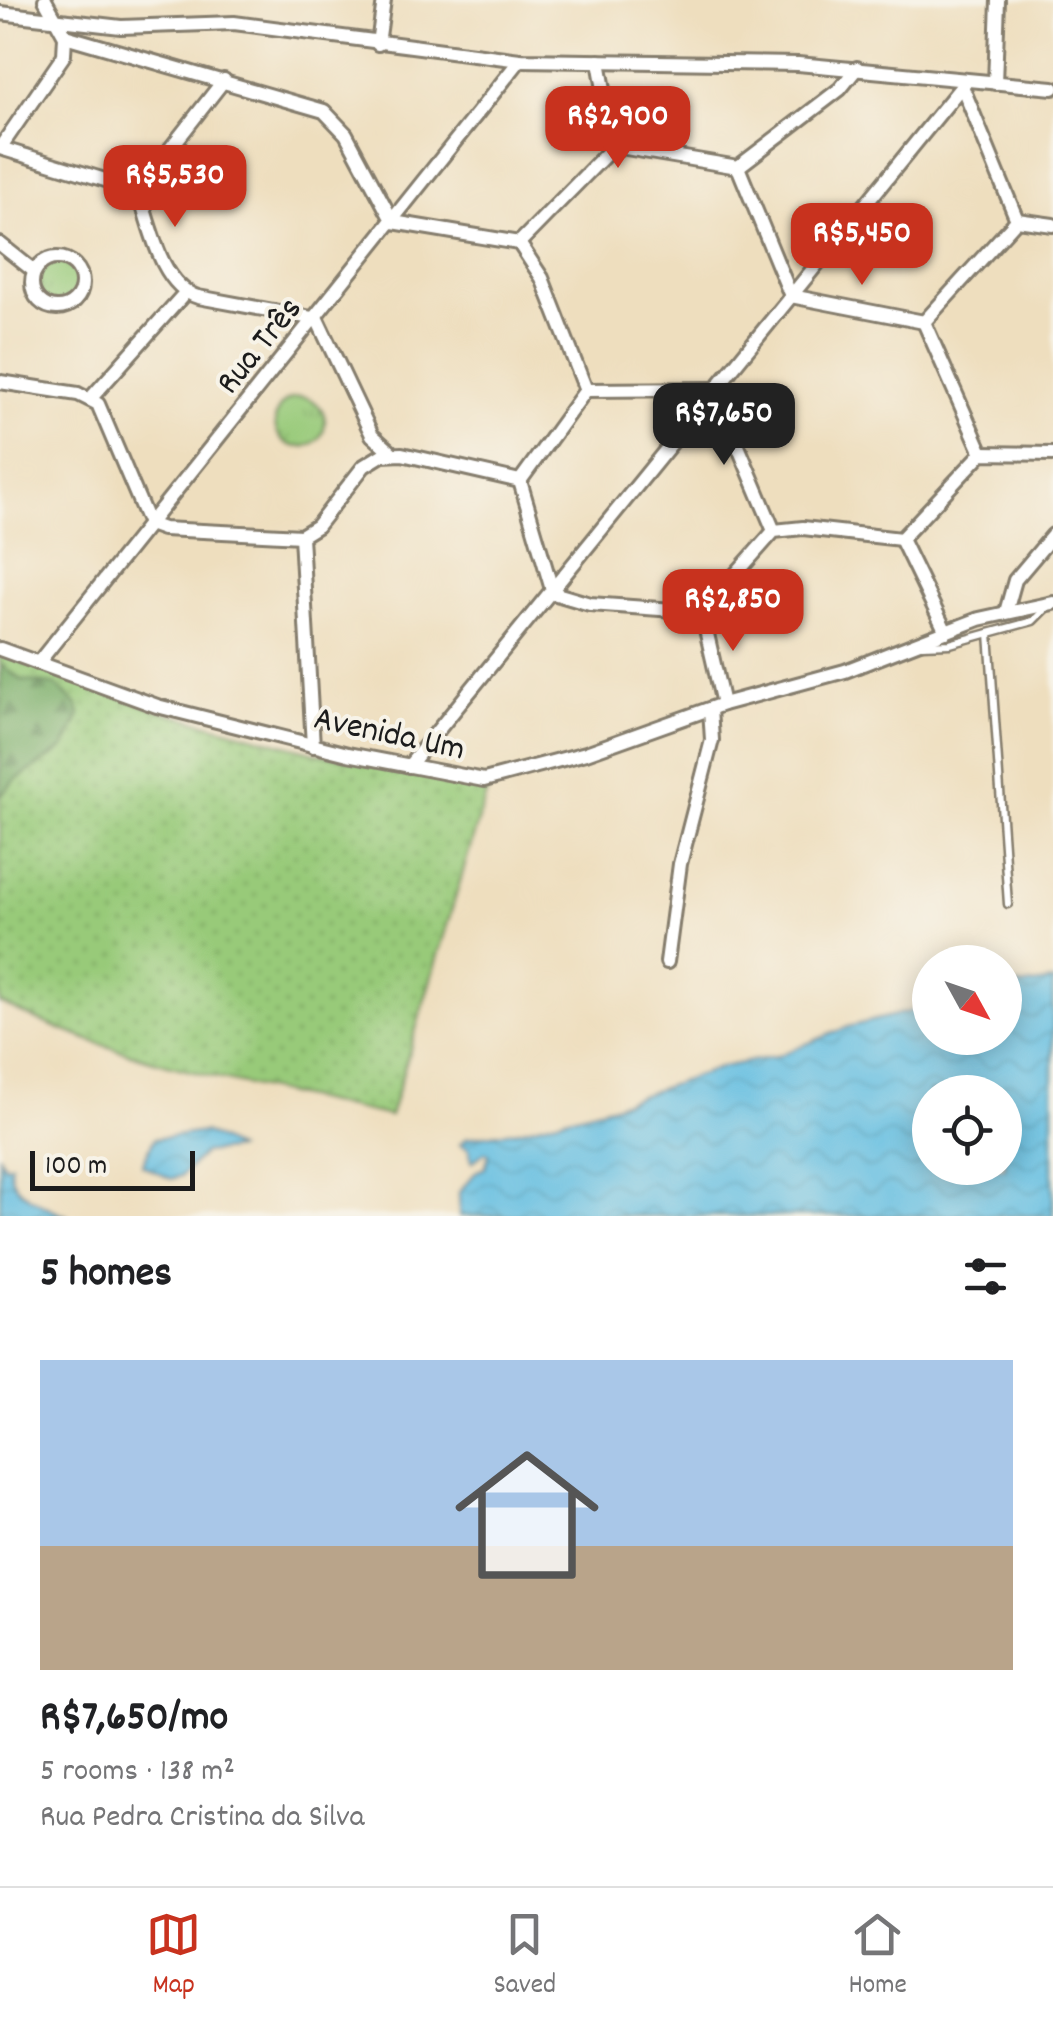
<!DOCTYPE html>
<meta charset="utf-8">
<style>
body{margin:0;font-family:Dekko,sans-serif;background:#f6f6f6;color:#202124;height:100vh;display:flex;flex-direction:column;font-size:38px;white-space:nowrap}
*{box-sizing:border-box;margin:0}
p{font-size:32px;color:#757577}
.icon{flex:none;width:55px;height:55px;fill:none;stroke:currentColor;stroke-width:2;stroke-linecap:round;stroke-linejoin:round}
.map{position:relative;height:1216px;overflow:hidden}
.panel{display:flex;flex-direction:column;background:#fff;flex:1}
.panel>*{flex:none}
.needle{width:65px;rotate:130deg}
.fabs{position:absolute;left:912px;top:945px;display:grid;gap:20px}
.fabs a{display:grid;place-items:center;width:110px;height:110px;border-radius:50%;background:#fff;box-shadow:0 5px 25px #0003;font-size:50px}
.scale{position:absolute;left:30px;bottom:25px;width:165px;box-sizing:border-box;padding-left:10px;border:5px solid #1c1c1c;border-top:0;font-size:28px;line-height:35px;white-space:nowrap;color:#1c1c1c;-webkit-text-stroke:8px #f7f3e8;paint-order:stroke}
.price{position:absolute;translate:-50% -85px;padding:0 22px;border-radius:20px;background:#c8321e;color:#fff;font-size:32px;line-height:65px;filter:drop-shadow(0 2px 5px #0008)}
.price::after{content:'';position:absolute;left:50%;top:60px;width:30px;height:22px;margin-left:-15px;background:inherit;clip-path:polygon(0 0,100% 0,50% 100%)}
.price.active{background:#222;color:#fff}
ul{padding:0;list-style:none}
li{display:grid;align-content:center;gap:20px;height:530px;padding:0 40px}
li span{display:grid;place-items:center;height:310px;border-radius:0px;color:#555}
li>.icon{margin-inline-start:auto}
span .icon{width:180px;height:180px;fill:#fffc;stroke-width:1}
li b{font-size:42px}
h2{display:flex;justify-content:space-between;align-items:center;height:120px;padding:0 40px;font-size:42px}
.menu{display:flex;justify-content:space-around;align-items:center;height:140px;border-top:2px solid #e0e0e0;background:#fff;font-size:28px;color:#757577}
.menu a{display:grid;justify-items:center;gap:5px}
.menu .active{color:#c8321e}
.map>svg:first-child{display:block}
.grass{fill:url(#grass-dots);stroke:#5a734a;stroke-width:2.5}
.forest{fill:url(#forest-firs);stroke:#4b6542;stroke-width:2.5}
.park{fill:url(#park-tufts);stroke:#5a734a;stroke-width:2.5}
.water{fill:url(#water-waves);stroke:#406d7e;stroke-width:2.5;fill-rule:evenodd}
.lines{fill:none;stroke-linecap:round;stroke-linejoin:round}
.service-casing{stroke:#857d6d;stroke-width:11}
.minor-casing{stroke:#857d6d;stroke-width:18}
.service{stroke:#fff;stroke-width:6}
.minor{stroke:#fff;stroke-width:12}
.labels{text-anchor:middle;stroke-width:8;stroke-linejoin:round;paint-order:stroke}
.street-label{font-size:35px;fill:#1c1c1c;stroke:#f7f3e8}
</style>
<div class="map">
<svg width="1053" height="1216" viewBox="0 0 1053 1216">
<defs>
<pattern id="grass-dots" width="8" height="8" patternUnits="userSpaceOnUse" patternTransform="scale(2.5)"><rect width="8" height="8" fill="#98ca79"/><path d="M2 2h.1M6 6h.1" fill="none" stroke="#82ad68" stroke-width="1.8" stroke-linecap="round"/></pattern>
<pattern id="forest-firs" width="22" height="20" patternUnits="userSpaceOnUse" patternTransform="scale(2.5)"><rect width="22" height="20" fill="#7aae69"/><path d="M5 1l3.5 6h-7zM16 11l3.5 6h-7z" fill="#638d56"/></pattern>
<pattern id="park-tufts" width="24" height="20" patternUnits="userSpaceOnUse" patternTransform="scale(2.5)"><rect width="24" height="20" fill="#98ca79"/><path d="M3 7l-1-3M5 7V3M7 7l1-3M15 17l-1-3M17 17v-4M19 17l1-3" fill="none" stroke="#82ad68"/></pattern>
<pattern id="water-waves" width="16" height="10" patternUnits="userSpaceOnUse" patternTransform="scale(2.5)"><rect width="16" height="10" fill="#63bee1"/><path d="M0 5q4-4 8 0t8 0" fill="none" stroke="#55a3c0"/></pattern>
</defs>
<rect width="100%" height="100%" fill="#f7f3e8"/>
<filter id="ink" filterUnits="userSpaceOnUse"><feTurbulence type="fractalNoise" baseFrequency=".01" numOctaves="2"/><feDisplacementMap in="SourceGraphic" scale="20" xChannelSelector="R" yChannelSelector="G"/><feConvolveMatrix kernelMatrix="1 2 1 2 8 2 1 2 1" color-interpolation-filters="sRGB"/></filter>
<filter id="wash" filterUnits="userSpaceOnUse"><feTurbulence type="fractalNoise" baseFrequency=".0048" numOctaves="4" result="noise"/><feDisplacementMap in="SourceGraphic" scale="40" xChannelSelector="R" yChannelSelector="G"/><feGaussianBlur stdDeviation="2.25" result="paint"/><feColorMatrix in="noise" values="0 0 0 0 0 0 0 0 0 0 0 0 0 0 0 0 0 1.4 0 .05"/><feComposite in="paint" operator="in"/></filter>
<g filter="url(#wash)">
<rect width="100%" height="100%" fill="#eedebe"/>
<!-- grass -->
<path class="grass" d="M 0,653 L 160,711 L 312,752 L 488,788 L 390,1116 C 254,1087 127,1064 0,1003 Z"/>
<!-- forest -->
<path class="forest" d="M 0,665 L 22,680 L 56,685 L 77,705 L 80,715 L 64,748 L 13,782 L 0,797 Z"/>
<!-- park -->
<g class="park">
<circle cx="57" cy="283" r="22"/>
<circle cx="300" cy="422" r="25"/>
</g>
<!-- water -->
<g class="water">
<path d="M 1053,981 L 1053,1216 L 459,1216 L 459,1192 L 477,1171 L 485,1168 L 489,1154 L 485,1152 L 472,1162 L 469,1149 L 460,1144 L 466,1138 L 519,1130 L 614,1105 L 722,1067 L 777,1056 L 848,1027 L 923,1008 L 930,1008 L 930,1038 L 1005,1038 L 1005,982 L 1020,986 ZM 930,1092 L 1005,1092 L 1005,1168 L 930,1168 Z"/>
<path d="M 204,1132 L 236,1149 L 204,1153 L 181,1176 L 171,1179 L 142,1165 L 154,1139 Z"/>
<path d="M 0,1157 L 5,1166 L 11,1164 C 4,1193 48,1207 68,1216 L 0,1216 Z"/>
</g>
</g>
<g filter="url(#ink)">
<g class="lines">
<defs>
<g id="service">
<path d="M 922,645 L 950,644 L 989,633"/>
<path d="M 1008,904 L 989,633 L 1033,621 L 1048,606"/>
</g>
<g id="minor">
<path d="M 0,13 L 121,27 L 234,23 L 520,60 L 798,64 L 1053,88"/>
<path d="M 65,36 L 324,111 L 346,134 L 393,222 L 519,243 L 542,278 L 586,390"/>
<path d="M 378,44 L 384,0"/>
<path d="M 995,83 L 998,0"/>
<path d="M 962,86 L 1017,220"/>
<path d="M 614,146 L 738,167 L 840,89 L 857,68"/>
<path d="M 0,148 L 64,55 L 65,36 L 45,0"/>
<path d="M 0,148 L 138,190"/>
<path d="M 738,167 L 791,296 L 924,322"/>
<path d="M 138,190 C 150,224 160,285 198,297 L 317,319 L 372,435 L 392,453"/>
<path d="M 138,190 L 224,80"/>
<path d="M 1017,220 L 1053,225"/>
<path d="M 519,243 L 614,146 L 599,61"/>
<path d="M 0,244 L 34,271"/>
<circle cx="57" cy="283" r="25"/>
<path d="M 924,322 L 982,453"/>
<path d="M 924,322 L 1017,220"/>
<path d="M 0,382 L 78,394 L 98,404 L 149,524 L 163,529 L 301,536 L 317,526 L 364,466 L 382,455 L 402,454 L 520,481"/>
<path d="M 586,390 L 714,389 L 774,531"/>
<path d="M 91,398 L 185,293"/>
<path d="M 520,481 L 553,593"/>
<path d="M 520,481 L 586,390"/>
<path d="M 301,536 L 313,746"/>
<path d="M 901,539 L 982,453 L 1053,454"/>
<path d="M 901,539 L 946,632"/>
<path d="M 553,593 L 590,604 L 702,612"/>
<path d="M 702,612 L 774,531 L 803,528 L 901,539"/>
<path d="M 702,612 L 723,704"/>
<path d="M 1006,612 L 1015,580 L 1053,535"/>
<path d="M 0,649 L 157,706 L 348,754 L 484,780 L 586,753 L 723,704 L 845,671 L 979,619 L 1053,603"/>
<path d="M 38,663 L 520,60"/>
<path d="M 409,766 L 966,81"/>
<path d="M 667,962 L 680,864 L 712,740 L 710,709"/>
</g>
</defs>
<!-- service casing -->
<use href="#service" class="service-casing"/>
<!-- minor casing -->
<use href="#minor" class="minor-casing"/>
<!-- service -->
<use href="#service" class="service"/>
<!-- minor -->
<use href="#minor" class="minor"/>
</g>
</g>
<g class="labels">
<!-- street labels -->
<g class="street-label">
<text transform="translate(257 344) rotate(-51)" y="12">Rua Três</text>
<text transform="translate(390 731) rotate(12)" y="12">Avenida Um</text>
</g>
</g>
</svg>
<div class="fabs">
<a><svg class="needle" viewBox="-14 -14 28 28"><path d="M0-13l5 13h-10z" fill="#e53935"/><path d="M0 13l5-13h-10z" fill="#757577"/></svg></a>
<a><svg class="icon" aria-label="locate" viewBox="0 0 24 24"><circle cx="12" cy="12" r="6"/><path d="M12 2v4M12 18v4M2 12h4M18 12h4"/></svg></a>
</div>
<div class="scale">100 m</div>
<b class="price" style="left:618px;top:171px">R$2,900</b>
<b class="price" style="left:175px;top:230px">R$5,530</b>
<b class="price" style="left:862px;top:288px">R$5,450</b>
<b class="price active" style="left:724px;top:468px">R$7,650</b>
<b class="price" style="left:733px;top:654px">R$2,850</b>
</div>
<section class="panel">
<h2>5 homes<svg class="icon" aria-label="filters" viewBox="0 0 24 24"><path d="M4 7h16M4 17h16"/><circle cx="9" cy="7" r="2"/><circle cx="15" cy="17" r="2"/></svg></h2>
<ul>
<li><span style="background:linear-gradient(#a9c7e8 60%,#b9a48a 0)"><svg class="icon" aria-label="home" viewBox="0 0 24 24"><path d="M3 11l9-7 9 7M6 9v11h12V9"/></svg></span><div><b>R$7,650/mo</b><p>5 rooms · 138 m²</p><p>Rua Pedra Cristina da Silva</p></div></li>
</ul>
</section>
<nav class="menu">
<a class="active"><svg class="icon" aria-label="map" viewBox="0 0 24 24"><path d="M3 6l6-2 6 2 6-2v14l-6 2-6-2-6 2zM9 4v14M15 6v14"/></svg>Map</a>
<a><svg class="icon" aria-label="saved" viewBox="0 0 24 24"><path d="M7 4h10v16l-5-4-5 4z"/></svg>Saved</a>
<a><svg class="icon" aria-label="home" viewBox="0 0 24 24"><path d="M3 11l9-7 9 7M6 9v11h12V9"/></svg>Home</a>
</nav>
